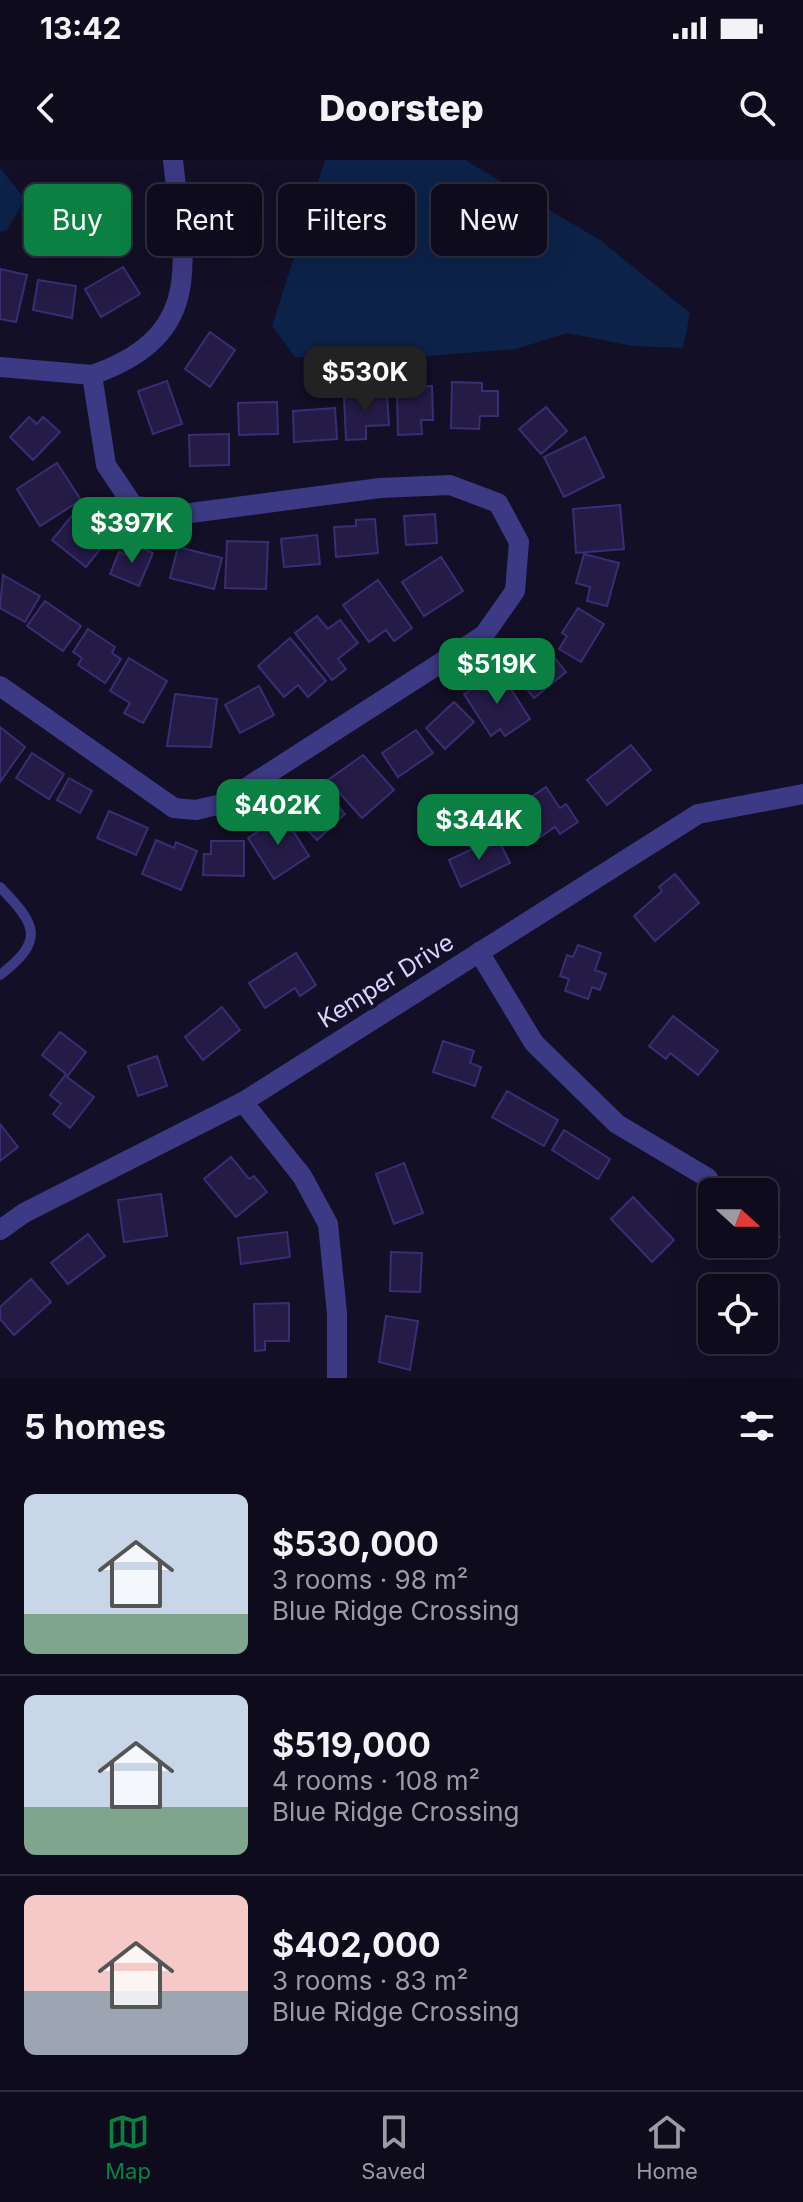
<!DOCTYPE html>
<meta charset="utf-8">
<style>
body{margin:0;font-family:Inter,sans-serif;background:#171425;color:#f1f3f6;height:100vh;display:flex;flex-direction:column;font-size:30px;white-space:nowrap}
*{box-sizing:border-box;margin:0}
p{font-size:26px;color:#9b9ba3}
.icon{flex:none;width:44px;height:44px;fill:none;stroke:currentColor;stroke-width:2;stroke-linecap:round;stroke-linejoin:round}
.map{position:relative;height:1218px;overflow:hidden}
.sheet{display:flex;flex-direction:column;background:#0e0b1c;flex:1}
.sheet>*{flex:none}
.banner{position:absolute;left:24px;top:24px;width:756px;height:72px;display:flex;gap:16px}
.needle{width:52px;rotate:111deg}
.controls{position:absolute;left:698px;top:1018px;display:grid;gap:16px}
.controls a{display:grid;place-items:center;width:80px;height:80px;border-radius:12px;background:#0e0b1c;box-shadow:0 8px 32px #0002,0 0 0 2px #2e2b3b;font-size:40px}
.price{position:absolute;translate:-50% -68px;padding:0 18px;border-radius:16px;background:#0b8043;color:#fff;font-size:26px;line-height:52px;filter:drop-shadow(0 2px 4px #0008)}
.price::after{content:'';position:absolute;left:50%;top:48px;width:24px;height:18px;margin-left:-12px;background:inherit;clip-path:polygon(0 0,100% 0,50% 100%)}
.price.on{background:#222;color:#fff}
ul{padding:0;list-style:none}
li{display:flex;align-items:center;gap:24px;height:200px;padding:0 24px}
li+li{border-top:2px solid #2e2b3b}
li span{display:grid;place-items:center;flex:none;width:224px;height:160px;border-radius:12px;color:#555}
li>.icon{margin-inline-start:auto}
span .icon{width:96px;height:96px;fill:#fffc;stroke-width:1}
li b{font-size:34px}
h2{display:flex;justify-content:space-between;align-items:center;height:96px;padding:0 24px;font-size:34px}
.chip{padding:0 28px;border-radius:12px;background:#0e0b1c;box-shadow:0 8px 32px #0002,0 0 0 2px #2e2b3b;font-size:28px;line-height:72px}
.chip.on{background:#0b8043;color:#fff}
.status{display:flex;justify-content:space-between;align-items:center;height:56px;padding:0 40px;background:#0e0b1c;direction:ltr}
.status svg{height:22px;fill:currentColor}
header{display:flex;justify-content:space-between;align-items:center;height:104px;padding:0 24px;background:#0e0b1c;font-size:36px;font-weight:800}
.dock{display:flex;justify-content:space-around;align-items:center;height:112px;border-top:2px solid #2e2b3b;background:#0e0b1c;font-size:22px;color:#9b9ba3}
.dock a{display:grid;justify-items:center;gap:4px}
.dock .on{color:#0b8043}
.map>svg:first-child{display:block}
.water{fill:#0c2248}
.building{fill:#241b47;stroke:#3b2d73;stroke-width:2}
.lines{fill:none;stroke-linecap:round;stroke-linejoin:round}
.service{stroke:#3d3a85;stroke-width:10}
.minor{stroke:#3d3a85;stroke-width:20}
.labels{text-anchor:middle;stroke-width:8;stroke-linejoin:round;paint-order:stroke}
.street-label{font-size:24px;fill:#d9d4ff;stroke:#130f26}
</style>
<div class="status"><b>13:42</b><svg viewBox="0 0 49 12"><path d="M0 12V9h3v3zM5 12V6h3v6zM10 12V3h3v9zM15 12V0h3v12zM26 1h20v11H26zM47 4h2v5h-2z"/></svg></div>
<header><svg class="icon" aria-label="back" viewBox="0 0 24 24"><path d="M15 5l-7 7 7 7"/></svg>Doorstep<svg class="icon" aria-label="search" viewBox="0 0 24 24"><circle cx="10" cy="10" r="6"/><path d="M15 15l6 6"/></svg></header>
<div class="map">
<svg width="803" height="1218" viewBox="0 0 803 1218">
<rect width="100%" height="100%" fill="#130f26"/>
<!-- water -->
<g class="water">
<path d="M 325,0 L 465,0 L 600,80 L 690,153 L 683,188 L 633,186 L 567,173 L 516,189 L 354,202 L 295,197 L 272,166 Z"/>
<path d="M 0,8 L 25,39 L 7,70 L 0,72 Z"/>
</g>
<!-- building -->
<g class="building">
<path d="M 123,107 L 140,134 L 101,157 L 85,129 Z"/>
<path d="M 0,109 L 27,115 L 16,162 L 0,159 Z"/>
<path d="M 38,120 L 76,126 L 72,158 L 33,150 Z"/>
<path d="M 210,172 L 235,190 L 210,227 L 185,209 Z"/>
<path d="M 167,221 L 182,264 L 153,274 L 138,231 Z"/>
<path d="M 452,222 L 482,223 L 482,231 L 498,231 L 498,256 L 480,256 L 479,269 L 451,268 Z"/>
<path d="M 432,226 L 433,260 L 421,260 L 422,274 L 398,275 L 397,235 L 407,235 L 407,227 Z"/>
<path d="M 387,234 L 389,265 L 366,266 L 366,279 L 346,280 L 344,237 Z"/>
<path d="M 277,242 L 278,274 L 239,275 L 238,243 Z"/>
<path d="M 546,247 L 567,271 L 541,294 L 519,269 Z"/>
<path d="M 335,248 L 337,279 L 294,282 L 293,251 Z"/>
<path d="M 29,257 L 37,264 L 43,257 L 60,272 L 33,300 L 10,277 Z"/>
<path d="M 229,274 L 229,305 L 190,306 L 189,275 Z"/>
<path d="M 585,277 L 604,317 L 564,337 L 544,297 Z"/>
<path d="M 57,303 L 81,340 L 40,366 L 17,329 Z"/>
<path d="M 84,341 L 116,369 L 86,407 L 52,380 Z"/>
<path d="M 620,345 L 624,389 L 576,393 L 573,349 Z"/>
<path d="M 435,354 L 437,383 L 406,385 L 404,356 Z"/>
<path d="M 375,359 L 378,393 L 336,397 L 334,367 L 356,366 L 356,360 Z"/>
<path d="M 317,375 L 320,404 L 284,407 L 281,379 Z"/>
<path d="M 227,381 L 268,382 L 266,429 L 225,428 Z"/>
<path d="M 133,384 L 153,393 L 139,426 L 110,414 L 119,392 L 128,395 Z"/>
<path d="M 178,387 L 222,398 L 214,429 L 170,418 Z"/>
<path d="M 584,394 L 619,403 L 607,446 L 587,441 L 590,427 L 576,423 Z"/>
<path d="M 441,397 L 463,431 L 424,456 L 402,422 Z"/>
<path d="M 3,415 L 40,436 L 25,462 L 0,448 Z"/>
<path d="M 378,420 L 412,468 L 394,481 L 386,470 L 369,482 L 343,445 Z"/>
<path d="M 45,441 L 81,466 L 63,491 L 27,466 Z"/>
<path d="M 578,448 L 604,464 L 581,502 L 559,489 L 567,476 L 562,473 Z"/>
<path d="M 317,456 L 328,469 L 340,460 L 358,483 L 338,499 L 346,509 L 332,520 L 295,473 Z"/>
<path d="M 88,469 L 115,487 L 112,493 L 121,499 L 105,523 L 78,505 L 82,498 L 73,492 Z"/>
<path d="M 290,478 L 326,521 L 308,537 L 298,525 L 284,537 L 258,506 Z"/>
<path d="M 546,487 L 566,512 L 534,538 L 514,513 Z"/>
<path d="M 129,498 L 167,521 L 143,563 L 124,553 L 130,543 L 110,531 Z"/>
<path d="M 500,512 L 530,559 L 505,576 L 500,569 L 491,576 L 464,534 Z"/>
<path d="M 259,526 L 274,555 L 240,573 L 225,545 Z"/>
<path d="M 175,534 L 217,539 L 211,587 L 167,586 Z"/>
<path d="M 454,542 L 474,562 L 445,589 L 426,568 Z"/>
<path d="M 0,567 L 25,587 L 0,622 Z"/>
<path d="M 416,570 L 433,593 L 398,617 L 382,593 Z"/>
<path d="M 631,585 L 651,610 L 607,645 L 587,620 Z"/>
<path d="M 32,593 L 64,614 L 49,639 L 16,618 Z"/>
<path d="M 363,595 L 394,630 L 362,658 L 328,620 Z"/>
<path d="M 69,618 L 92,631 L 80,653 L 57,640 Z"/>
<path d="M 318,624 L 345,654 L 317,680 L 286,647 L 297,637 L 301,640 Z"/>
<path d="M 546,627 L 560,648 L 566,644 L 578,662 L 560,674 L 555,667 L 527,686 L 506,654 Z"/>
<path d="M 109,651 L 148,668 L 136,695 L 97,678 Z"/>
<path d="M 283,655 L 309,696 L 274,719 L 248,678 Z"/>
<path d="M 497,677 L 510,703 L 461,727 L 449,700 Z"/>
<path d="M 156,680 L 174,688 L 176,682 L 197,691 L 181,730 L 142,714 Z"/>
<path d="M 211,681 L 244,681 L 244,716 L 203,715 L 204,694 L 211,694 Z"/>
<path d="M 675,714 L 699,743 L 655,781 L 634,756 L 662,731 L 659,727 Z"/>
<path d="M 578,785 L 601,793 L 595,810 L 606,814 L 600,830 L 592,827 L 588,839 L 565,831 L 569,819 L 560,816 L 567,795 L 573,797 Z"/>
<path d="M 296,793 L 316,825 L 300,836 L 295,828 L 265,848 L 249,823 Z"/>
<path d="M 222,847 L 240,870 L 203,900 L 185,877 Z"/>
<path d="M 673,856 L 718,891 L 698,915 L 670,893 L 666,899 L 649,886 Z"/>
<path d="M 60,872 L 86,892 L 67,917 L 94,937 L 70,968 L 53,954 L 61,944 L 50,935 L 66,914 L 42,895 Z"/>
<path d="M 443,881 L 474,891 L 470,903 L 481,907 L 475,926 L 433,912 Z"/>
<path d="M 157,896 L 167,926 L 138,936 L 128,906 Z"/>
<path d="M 507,931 L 558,960 L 544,986 L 492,957 Z"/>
<path d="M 0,964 L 18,987 L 0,1001 Z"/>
<path d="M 564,970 L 610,999 L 598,1019 L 552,990 Z"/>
<path d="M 231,997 L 249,1019 L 254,1016 L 267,1032 L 236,1057 L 204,1019 Z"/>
<path d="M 404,1003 L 423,1053 L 394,1064 L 376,1014 Z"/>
<path d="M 161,1034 L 167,1076 L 124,1082 L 118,1040 Z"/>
<path d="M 633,1037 L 674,1080 L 652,1102 L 611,1059 Z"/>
<path d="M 767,1050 L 780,1077 L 736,1098 L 730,1084 L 764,1084 Z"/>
<path d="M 287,1072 L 290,1097 L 241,1104 L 238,1078 Z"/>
<path d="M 88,1074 L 105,1096 L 68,1124 L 51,1103 Z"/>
<path d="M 391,1092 L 422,1093 L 420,1132 L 390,1131 Z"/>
<path d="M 31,1119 L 51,1142 L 14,1175 L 0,1159 L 0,1147 Z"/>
<path d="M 289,1143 L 289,1181 L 265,1181 L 265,1190 L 255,1191 L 254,1144 Z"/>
<path d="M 386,1156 L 418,1161 L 410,1210 L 379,1202 Z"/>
</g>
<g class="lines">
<!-- service -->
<path class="service" d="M 0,727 C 36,764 46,780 0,815"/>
<!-- minor -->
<g class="minor">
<path d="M 0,207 L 92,215 L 106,305 L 133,345 L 183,354 L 380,328 L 450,325 L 498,343 L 519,382 L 515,431 L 484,475 L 221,644 L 196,650 L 174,648 L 0,526"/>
<path d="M 92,215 C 209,174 183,99 173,0"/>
<path d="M 479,792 L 534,883 L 617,964 L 708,1018"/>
<path d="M 243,942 L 302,1016 L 328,1064 L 337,1153 L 337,1218"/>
<path d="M 0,1070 L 24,1053 L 243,942 L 698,654 L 803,634"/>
</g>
</g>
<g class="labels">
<!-- street labels -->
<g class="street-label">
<text transform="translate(386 821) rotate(-32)" y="8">Kemper Drive</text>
</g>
</g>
</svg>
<div class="controls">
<a><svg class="needle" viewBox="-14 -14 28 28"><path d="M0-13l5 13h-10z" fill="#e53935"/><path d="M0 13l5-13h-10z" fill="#9b9ba3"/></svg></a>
<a><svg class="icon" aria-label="locate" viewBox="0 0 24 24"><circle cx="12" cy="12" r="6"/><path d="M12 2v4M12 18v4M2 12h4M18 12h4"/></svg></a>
</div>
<b class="price on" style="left:365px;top:254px">$530K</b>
<b class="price" style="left:132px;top:405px">$397K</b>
<b class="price" style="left:497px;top:546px">$519K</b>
<b class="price" style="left:278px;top:687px">$402K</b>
<b class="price" style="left:479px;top:702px">$344K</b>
<div class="banner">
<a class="chip on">Buy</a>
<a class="chip">Rent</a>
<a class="chip">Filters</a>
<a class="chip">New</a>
</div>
</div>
<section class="sheet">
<h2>5 homes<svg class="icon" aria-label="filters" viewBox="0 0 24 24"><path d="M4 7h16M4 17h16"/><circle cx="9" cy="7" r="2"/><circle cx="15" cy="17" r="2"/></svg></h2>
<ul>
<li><span style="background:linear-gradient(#c9d6e8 75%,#7fa58c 0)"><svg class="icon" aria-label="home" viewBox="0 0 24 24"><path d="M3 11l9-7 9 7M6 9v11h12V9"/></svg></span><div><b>$530,000</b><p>3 rooms · 98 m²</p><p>Blue Ridge Crossing</p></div></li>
<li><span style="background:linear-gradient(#c9d6e8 70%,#7fa58c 0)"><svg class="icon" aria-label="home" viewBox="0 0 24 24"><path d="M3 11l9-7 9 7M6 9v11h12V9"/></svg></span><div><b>$519,000</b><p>4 rooms · 108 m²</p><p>Blue Ridge Crossing</p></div></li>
<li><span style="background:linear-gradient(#f6c9c9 60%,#9aa5b1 0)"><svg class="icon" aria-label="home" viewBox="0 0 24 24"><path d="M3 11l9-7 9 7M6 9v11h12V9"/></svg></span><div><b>$402,000</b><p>3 rooms · 83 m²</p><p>Blue Ridge Crossing</p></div></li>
</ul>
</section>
<nav class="dock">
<a class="on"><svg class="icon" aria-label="map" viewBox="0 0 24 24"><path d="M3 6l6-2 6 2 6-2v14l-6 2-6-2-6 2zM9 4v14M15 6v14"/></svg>Map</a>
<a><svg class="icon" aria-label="saved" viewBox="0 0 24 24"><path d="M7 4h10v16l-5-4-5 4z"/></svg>Saved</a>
<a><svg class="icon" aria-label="home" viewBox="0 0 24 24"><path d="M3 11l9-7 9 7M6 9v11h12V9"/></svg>Home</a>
</nav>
